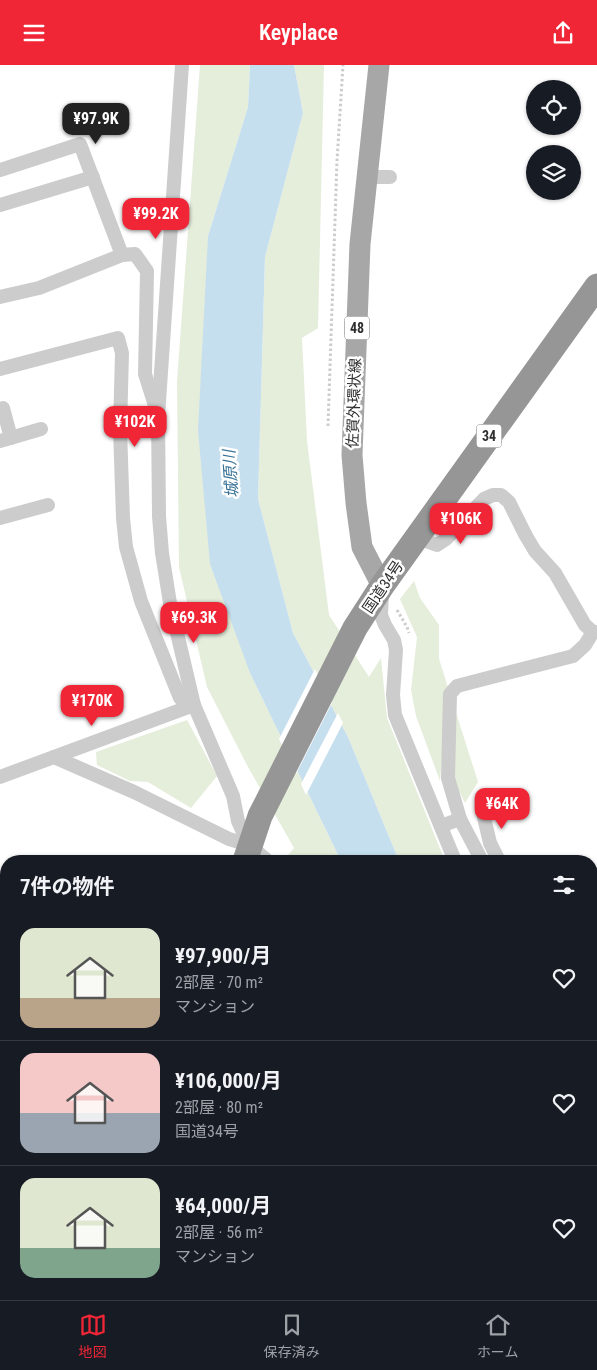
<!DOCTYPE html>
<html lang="ja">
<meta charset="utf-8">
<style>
body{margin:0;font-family:"Roboto Condensed","Noto Sans JP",sans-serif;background:#20242c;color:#f1f3f6;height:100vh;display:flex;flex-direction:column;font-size:19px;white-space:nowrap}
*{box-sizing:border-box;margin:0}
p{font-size:16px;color:#9ea1a6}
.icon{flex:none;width:28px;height:28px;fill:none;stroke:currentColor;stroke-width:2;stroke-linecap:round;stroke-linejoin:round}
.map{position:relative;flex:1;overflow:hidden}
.details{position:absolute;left:0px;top:790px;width:598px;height:445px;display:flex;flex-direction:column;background:#171b24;border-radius:20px 20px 0 0;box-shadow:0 1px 4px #0004}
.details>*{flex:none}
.tools{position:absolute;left:526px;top:15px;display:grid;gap:10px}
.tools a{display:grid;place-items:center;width:55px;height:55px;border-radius:50%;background:#171b24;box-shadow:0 1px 4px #0004;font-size:25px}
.price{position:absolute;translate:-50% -42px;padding:0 11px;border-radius:10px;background:#f02637;color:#fff;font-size:16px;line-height:32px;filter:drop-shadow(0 1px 2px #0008)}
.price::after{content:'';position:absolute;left:50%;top:30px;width:15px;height:11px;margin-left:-8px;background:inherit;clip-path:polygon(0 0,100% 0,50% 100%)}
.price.on{background:#222;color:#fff}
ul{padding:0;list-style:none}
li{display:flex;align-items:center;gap:15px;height:125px;padding:0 20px}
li+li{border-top:1px solid #363941}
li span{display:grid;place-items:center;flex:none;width:140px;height:100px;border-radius:15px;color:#555}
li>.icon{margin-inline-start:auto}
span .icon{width:60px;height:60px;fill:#fffc;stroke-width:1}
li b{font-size:21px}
h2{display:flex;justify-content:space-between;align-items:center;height:60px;padding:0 20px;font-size:21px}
header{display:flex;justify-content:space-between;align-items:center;height:65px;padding:0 20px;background:#f02637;color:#fff;font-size:22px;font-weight:600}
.menu{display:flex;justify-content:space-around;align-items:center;height:70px;border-top:1px solid #363941;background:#171b24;font-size:14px;color:#9ea1a6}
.menu a{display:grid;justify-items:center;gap:2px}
.menu .on{color:#f02637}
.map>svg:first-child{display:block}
.green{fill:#e5eddb}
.water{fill:#c6dfee}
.pier{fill:#fff}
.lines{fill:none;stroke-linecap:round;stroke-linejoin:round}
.path{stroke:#ccc;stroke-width:3;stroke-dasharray:2.5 2.5;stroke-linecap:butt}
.street{stroke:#ccc;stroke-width:14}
.primary{stroke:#a7a7a7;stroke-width:21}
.highway{stroke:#969696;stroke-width:25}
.labels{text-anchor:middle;stroke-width:5;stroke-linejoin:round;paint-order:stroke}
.shield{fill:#fff;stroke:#6d6d6d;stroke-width:1}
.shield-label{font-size:14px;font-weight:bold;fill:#2f2f2f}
.street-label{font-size:15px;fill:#2f2f2f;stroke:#fff}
.water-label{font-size:16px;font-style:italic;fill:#377296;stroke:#fff}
</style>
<header><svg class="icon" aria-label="menu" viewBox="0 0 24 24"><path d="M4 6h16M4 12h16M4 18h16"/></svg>Keyplace<svg class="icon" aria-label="share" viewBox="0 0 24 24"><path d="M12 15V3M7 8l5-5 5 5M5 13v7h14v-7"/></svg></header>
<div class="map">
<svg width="597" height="1235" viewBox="0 0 597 1235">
<rect width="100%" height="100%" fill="#fff"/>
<!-- green -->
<g class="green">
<path d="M 200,0 L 250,0 L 248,42 L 208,171 L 250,608 L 341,796 L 283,796 L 294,783 L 248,702 L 207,622 L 179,502 L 177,317 Z"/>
<path d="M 294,0 L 324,0 L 318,263 L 302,273 L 307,376 L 329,550 L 369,612 L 381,593 L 387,653 L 445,796 L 399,796 L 348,672 L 293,568 L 258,434 L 265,192 L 303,48 Z"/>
<path d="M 414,516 L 420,533 L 439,560 L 439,594 L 478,717 L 465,738 L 442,692 L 440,716 L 416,651 L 411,625 L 417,572 L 400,534 Z"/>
<path d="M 187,655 L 217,711 L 191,743 L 148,717 L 130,716 L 97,700 L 96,687 Z"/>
<path d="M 591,1124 L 597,1135 L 597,1235 L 567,1235 L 565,1229 L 591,1229 Z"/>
<path d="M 431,1229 L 523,1229 L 526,1235 L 434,1235 Z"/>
</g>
<!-- water -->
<g class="water">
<path d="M 250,0 L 294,0 L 303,48 L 265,192 L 258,434 L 293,568 L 348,672 L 399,796 L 341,796 L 250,608 L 210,499 L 198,365 L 208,171 L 248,42 Z"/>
<path d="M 523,1229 L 565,1229 L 567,1235 L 526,1235 Z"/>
</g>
<!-- pier -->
<g class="pier">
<path d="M 315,604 L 332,638 L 296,709 L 279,674 Z"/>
<path d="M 338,648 L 343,658 L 306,730 L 301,719 Z"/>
</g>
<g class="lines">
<!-- path -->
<g class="path">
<path d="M 328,361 L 337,96 L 343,0"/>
<path d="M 397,545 L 407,562 L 409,568"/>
<path d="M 591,1067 L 597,1075"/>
</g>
<!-- street -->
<g class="street">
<path d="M 182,0 L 158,351 L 159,451 L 162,488 L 170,538 L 194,640 L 233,731 L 238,756 L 249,780 L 268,796"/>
<path d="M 0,105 L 80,79 L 122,190"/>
<path d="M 367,112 L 390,112"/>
<path d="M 0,140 L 93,112"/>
<path d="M 0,232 L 39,223 L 122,190 L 135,189 L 147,206 L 145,309 L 156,344"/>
<path d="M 0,304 L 118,273 L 122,288 L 120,364 L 123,453 L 126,482 L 141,536 L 180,633 L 194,640"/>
<path d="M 3,343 L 11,373"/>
<path d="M 0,376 L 41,364"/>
<path d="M 0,453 L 48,440"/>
<path d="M 417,473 L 437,480 L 446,474 L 484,434 L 493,430 L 501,430 L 509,437 L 526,471 L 535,486 L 555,508 L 585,560 L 593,567 L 597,567"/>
<path d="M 382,527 L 381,550 L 385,560 L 394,575 L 396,585 L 393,630 L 395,650 L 455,796"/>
<path d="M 54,692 L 134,727 L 229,774 L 249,780"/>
<path d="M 0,712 L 194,640"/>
<path d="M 489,733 L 482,744 L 490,778 L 499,796"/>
<path d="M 460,754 L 482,796"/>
<path d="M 441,761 L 460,754 L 448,713 L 450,629 L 457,621 L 573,591 L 585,580 L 593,567"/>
<path d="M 0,1011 L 6,1006"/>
<path d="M 0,1033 L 6,1048"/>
<path d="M 591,1101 L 597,1112"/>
<path d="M 0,1117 L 6,1115"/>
<path d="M 34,1229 L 36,1235"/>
<path d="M 113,1229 L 114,1235"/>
<path d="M 452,1229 L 455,1235"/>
<path d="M 478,1229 L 482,1235"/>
</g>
<!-- primary -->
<path class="primary" d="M 379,0 L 360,179 L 352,390 L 356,438 L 362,482 L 382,521"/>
<!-- highway -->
<g class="highway">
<path d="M 245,796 L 260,751 L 355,563 L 382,521 L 597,221"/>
<path d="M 167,1235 L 167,1229"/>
</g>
</g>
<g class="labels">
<!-- shield labels -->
<g class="shield">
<rect x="344.5" y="251.5" width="25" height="23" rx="4"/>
<rect x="476.5" y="359.5" width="25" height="23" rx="4"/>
</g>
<g class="shield-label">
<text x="357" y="268">48</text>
<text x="489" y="376">34</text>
</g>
<!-- street labels -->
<g class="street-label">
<text transform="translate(354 338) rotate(-88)" y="5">佐賀外環状線</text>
<text transform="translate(383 522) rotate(-56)" y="5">国道34号</text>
</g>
<!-- water labels -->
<g class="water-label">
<text transform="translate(230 409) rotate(-94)" y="6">城原川</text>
</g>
</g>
</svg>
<div class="tools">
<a><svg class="icon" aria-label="locate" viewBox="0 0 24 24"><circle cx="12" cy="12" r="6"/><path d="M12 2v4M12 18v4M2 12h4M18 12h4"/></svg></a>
<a><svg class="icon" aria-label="layers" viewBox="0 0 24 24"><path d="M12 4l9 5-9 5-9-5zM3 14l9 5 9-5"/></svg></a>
</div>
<b class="price on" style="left:96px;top:80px">¥97.9K</b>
<b class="price" style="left:156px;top:175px">¥99.2K</b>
<b class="price" style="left:135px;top:383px">¥102K</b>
<b class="price" style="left:461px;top:480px">¥106K</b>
<b class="price" style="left:194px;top:579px">¥69.3K</b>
<b class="price" style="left:92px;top:662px">¥170K</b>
<b class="price" style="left:502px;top:765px">¥64K</b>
<section class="details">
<h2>7件の物件<svg class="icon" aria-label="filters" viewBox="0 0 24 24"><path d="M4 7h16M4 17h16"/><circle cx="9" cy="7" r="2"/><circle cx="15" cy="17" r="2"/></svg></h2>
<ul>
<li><span style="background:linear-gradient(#dfe7d0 70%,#b9a48a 0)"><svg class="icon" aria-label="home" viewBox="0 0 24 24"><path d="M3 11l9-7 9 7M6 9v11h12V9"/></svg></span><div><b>¥97,900/月</b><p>2部屋 · 70 m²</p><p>マンション</p></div><svg class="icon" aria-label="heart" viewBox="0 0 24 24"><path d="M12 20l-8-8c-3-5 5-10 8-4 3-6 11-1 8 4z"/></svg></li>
<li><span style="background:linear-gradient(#f6c9c9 60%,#9aa5b1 0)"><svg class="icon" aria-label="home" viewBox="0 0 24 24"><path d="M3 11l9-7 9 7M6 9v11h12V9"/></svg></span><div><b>¥106,000/月</b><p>2部屋 · 80 m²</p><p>国道34号</p></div><svg class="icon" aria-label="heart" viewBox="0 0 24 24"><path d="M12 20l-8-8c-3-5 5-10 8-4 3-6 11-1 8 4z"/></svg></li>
<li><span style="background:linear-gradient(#dfe7d0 70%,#7fa58c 0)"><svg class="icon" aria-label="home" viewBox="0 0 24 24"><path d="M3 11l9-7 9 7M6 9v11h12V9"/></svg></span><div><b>¥64,000/月</b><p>2部屋 · 56 m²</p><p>マンション</p></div><svg class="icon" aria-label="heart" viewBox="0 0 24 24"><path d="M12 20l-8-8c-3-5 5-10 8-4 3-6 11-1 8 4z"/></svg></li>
</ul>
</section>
</div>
<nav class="menu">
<a class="on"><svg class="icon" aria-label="map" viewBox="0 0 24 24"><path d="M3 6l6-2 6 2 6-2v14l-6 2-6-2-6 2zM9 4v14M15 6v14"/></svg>地図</a>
<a><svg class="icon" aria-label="saved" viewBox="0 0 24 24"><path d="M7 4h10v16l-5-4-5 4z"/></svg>保存済み</a>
<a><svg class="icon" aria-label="home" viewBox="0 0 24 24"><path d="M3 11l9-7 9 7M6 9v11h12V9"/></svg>ホーム</a>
</nav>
